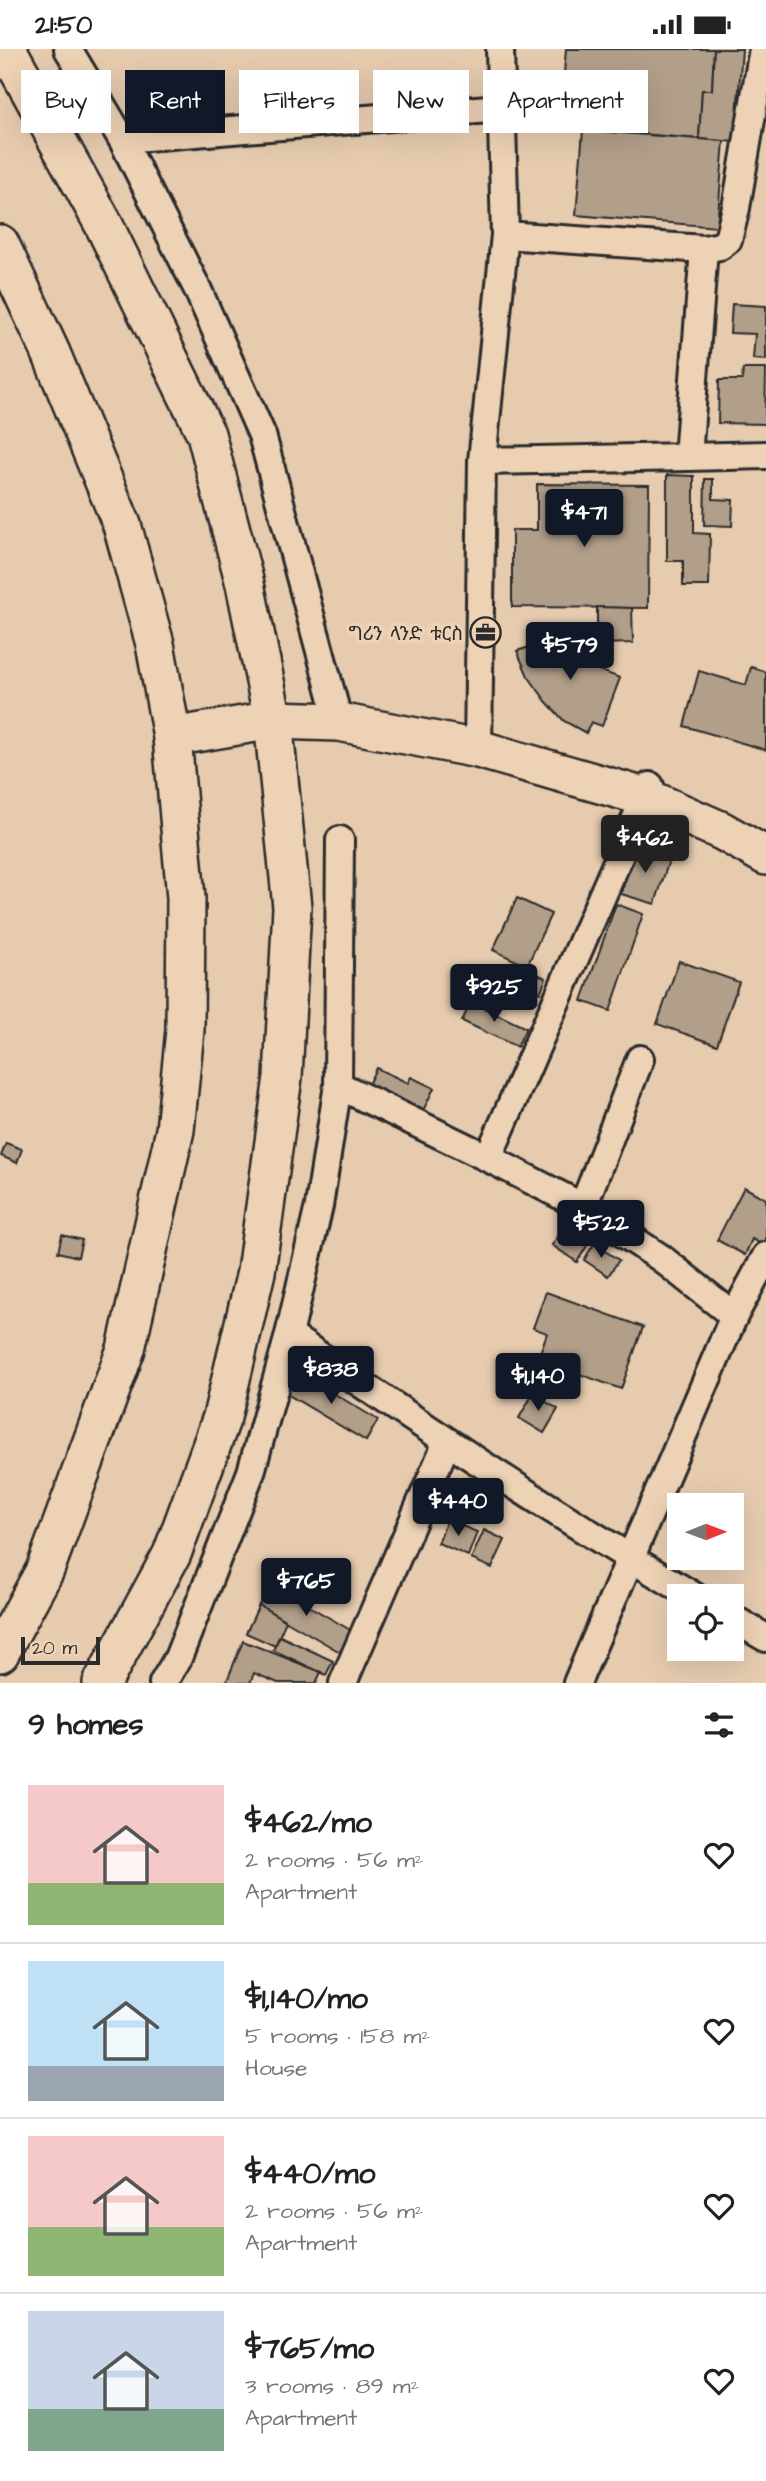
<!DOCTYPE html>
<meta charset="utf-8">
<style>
body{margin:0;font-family:"Architects Daughter","Noto Sans Ethiopic",sans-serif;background:#f6f6f6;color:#222;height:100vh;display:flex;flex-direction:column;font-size:26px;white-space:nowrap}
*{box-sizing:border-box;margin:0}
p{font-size:23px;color:#767676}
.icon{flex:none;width:38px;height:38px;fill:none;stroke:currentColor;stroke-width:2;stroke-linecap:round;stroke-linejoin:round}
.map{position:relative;height:1634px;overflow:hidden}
.side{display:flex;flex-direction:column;background:#fff;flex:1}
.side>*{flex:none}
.top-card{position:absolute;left:21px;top:21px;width:724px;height:63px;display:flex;gap:14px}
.needle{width:46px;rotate:89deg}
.tools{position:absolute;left:667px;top:1444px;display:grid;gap:14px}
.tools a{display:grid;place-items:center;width:77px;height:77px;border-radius:0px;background:#fff;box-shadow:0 7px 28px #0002;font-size:35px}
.scale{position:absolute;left:21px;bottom:18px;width:79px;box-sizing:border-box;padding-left:7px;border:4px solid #2b2b2b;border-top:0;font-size:19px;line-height:24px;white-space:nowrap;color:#2b2b2b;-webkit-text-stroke:5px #eed2b5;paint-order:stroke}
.price{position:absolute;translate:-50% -60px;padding:0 16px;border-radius:7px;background:#111827;color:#fff;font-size:23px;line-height:46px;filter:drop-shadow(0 2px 4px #0008)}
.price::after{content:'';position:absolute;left:50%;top:42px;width:21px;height:16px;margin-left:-10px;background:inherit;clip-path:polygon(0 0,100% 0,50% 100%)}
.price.on{background:#222;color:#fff}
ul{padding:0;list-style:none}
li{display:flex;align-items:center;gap:21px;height:175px;padding:0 28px}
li+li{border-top:2px solid #e0e0e0}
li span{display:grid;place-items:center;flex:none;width:196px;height:140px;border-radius:0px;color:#555}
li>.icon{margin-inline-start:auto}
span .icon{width:84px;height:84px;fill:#fffc;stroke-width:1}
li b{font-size:30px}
h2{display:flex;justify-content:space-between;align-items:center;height:84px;padding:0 28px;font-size:30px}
.pill{padding:0 24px;border-radius:0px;background:#fff;box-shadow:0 7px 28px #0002;font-size:24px;line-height:63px}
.pill.on{background:#111827;color:#fff}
.status{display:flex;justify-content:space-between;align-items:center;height:49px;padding:0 35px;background:#fff;direction:ltr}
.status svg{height:19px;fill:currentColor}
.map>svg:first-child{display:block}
.building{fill:#b29f8a;stroke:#2b2b2b;stroke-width:2}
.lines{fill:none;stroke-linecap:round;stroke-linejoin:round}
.minor-casing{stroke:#2b2b2b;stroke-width:32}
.secondary-casing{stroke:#2b2b2b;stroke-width:42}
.minor{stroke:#eed2b5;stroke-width:26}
.secondary{stroke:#eed2b5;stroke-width:37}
.labels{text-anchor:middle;stroke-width:7;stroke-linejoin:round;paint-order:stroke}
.poi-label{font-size:19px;fill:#2b2b2b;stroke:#eed2b5;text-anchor:end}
</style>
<div class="status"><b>21:50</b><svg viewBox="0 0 49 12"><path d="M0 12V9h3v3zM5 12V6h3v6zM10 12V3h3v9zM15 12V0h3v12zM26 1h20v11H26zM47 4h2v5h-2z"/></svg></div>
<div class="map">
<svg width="766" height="1634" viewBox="0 0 766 1634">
<rect width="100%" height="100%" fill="#e6cbaf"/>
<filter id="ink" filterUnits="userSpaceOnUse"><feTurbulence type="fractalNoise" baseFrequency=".0143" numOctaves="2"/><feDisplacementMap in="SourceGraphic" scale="14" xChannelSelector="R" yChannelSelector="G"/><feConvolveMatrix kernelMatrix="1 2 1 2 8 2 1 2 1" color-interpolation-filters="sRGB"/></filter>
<g filter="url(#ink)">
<!-- building -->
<g class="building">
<path d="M 566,0 L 714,0 L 712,41 L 702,41 L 699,90 L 618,83 L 622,27 L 564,24 Z"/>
<path d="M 714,0 L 742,0 L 735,93 L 699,90 L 702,41 L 712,41 Z"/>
<path d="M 583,81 L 724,92 L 717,178 L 576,166 Z"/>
<path d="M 732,255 L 766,257 L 766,311 L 753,310 L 755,285 L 730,284 Z"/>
<path d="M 743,320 L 766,320 L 765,375 L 718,374 L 719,331 L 742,331 Z"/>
<path d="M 667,426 L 694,427 L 694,484 L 710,485 L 709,537 L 683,537 L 683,512 L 667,512 Z"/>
<path d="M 705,430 L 713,430 L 713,450 L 733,451 L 732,477 L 704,476 Z"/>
<path d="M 537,435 L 649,436 L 648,559 L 512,558 L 512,481 L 537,481 Z"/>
<path d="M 597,558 L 632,559 L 633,594 L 597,595 Z"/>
<path d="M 569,586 L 576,602 L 596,620 L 620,629 L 602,677 L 591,673 L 586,684 L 564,672 L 546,652 L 528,627 L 517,602 Z"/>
<path d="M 751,618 L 766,623 L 766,701 L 684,677 L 699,622 L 746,636 Z"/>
<path d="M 636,797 L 670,808 L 655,855 L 621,845 Z"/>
<path d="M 517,849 L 551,865 L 527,917 L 493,901 Z"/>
<path d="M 616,855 L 643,865 L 610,962 L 582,952 Z"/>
<path d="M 679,912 L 739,933 L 717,996 L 657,975 Z"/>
<path d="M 523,919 L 546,929 L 540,944 L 517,935 Z"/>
<path d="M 471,953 L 526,979 L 517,998 L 462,972 Z"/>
<path d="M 376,1019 L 408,1034 L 411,1028 L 434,1039 L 422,1064 L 367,1038 Z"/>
<path d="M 6,1094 L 22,1100 L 17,1114 L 1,1107 Z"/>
<path d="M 744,1138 L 766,1150 L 766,1195 L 765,1197 L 752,1190 L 745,1206 L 717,1191 Z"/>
<path d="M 564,1179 L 588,1195 L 577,1213 L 552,1196 Z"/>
<path d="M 62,1186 L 82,1191 L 78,1208 L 58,1203 Z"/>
<path d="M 594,1195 L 619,1211 L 608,1227 L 584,1211 Z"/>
<path d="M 546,1243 L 643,1278 L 621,1340 L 538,1310 L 547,1284 L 533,1279 Z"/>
<path d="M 295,1321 L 378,1371 L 366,1392 L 287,1345 Z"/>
<path d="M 533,1345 L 558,1360 L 544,1384 L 519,1369 Z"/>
<path d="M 447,1471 L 477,1483 L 468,1507 L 438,1494 Z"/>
<path d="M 484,1481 L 505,1491 L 492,1519 L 471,1510 Z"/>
<path d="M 271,1535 L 352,1582 L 340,1603 L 259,1556 Z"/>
<path d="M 259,1556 L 286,1572 L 275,1597 L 246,1584 Z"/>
<path d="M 280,1587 L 333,1612 L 326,1626 L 273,1601 Z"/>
<path d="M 243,1592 L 321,1623 L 316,1634 L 278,1634 L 254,1624 L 250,1634 L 226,1634 Z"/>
</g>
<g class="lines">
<defs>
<g id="minor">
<path d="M 68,0 L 122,90 L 197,239 L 262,386 L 339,673"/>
<path d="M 122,90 L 501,59"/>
<path d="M 505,186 L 704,200 L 720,197 L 728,191 L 736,159 L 763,0"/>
<path d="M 688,408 L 766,406"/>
<path d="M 482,412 L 688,408 L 704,200"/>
<path d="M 478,700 L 482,412 L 505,186 L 500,0"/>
<path d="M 338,1036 L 488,1109 L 650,737"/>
<path d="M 488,1109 L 583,1158 L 661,1209 L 734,1267 L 766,1207"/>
<path d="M 583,1158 L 640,1010"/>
<path d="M 289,1286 C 422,1376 555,1466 694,1547"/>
<path d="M 732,1569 L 766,1589"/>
<path d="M 163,1634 L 178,1609 L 251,1423 L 289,1286 L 319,1157 L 338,1036 L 340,791"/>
<path d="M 343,1634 L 447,1393"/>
<path d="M 577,1634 L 734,1267"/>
</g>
<g id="secondary">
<path d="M 7,0 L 103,174 L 206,385 L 245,535 L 273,671 L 292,858 L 283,1028 L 256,1223 L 222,1368 L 172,1505 L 102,1634"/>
<path d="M 0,195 L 51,304 L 122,476 L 155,595 L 172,688 L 186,849 L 185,981 L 175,1081 L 126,1300 L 45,1521 L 0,1604"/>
<path d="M 172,688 L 273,671 L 339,673 L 478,700 L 645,748 L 722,782 L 766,807"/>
</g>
</defs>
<!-- minor casing -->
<use href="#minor" class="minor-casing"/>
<!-- secondary casing -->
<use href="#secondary" class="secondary-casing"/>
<!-- minor -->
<use href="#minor" class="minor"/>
<!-- secondary -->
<use href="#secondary" class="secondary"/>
</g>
</g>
<!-- icons -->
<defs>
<symbol id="office-ring" viewBox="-11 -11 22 22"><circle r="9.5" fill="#eed2b5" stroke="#2b2b2b" stroke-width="1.5"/><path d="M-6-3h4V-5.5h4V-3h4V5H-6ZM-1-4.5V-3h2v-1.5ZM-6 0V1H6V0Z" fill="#2b2b2b"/></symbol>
</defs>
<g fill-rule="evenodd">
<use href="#office-ring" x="468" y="566" width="35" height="35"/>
</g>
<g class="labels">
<!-- poi labels -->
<g class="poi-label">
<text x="463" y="591">ግሪን ላንድ ቱርስ</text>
</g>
</g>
</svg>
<div class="tools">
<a><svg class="needle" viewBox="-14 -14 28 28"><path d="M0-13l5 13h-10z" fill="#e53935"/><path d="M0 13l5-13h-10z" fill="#767676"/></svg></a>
<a><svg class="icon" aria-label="locate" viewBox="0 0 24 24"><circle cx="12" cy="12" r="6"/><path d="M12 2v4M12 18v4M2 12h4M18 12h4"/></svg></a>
</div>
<div class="scale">20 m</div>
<b class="price" style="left:584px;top:500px">$471</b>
<b class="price" style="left:570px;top:633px">$579</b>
<b class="price on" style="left:645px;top:826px">$462</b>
<b class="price" style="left:494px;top:975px">$925</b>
<b class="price" style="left:601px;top:1211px">$522</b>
<b class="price" style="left:331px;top:1357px">$838</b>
<b class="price" style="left:538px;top:1364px">$1,140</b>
<b class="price" style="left:458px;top:1489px">$440</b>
<b class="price" style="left:306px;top:1569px">$765</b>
<div class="top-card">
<a class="pill">Buy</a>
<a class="pill on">Rent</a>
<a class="pill">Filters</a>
<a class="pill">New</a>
<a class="pill">Apartment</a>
</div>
</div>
<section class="side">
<h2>9 homes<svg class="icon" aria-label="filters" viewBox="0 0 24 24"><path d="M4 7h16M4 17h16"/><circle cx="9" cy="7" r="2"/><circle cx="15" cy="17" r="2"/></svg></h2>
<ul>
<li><span style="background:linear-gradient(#f6c9c9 70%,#8fb573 0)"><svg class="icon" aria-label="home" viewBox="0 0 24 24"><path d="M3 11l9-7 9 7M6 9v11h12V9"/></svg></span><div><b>$462/mo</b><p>2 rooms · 56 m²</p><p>Apartment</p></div><svg class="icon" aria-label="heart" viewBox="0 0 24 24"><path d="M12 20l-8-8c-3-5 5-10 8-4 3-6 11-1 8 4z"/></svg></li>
<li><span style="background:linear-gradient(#bfe0f5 75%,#9aa5b1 0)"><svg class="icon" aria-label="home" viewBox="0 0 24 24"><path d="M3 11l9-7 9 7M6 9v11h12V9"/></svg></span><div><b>$1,140/mo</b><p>5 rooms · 158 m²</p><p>House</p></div><svg class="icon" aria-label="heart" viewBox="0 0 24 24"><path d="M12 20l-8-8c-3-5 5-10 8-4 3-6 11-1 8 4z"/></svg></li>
<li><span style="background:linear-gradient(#f6c9c9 65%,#8fb573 0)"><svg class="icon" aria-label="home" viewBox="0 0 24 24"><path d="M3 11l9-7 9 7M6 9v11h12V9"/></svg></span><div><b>$440/mo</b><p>2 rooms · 56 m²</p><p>Apartment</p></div><svg class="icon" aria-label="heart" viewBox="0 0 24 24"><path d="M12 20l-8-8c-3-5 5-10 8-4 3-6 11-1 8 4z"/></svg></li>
<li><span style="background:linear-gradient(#c9d6e8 70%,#7fa58c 0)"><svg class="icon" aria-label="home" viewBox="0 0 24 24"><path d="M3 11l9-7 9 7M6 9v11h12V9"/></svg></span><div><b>$765/mo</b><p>3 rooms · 89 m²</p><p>Apartment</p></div><svg class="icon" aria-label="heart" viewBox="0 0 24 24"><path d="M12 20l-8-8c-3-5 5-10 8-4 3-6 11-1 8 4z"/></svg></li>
</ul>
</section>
